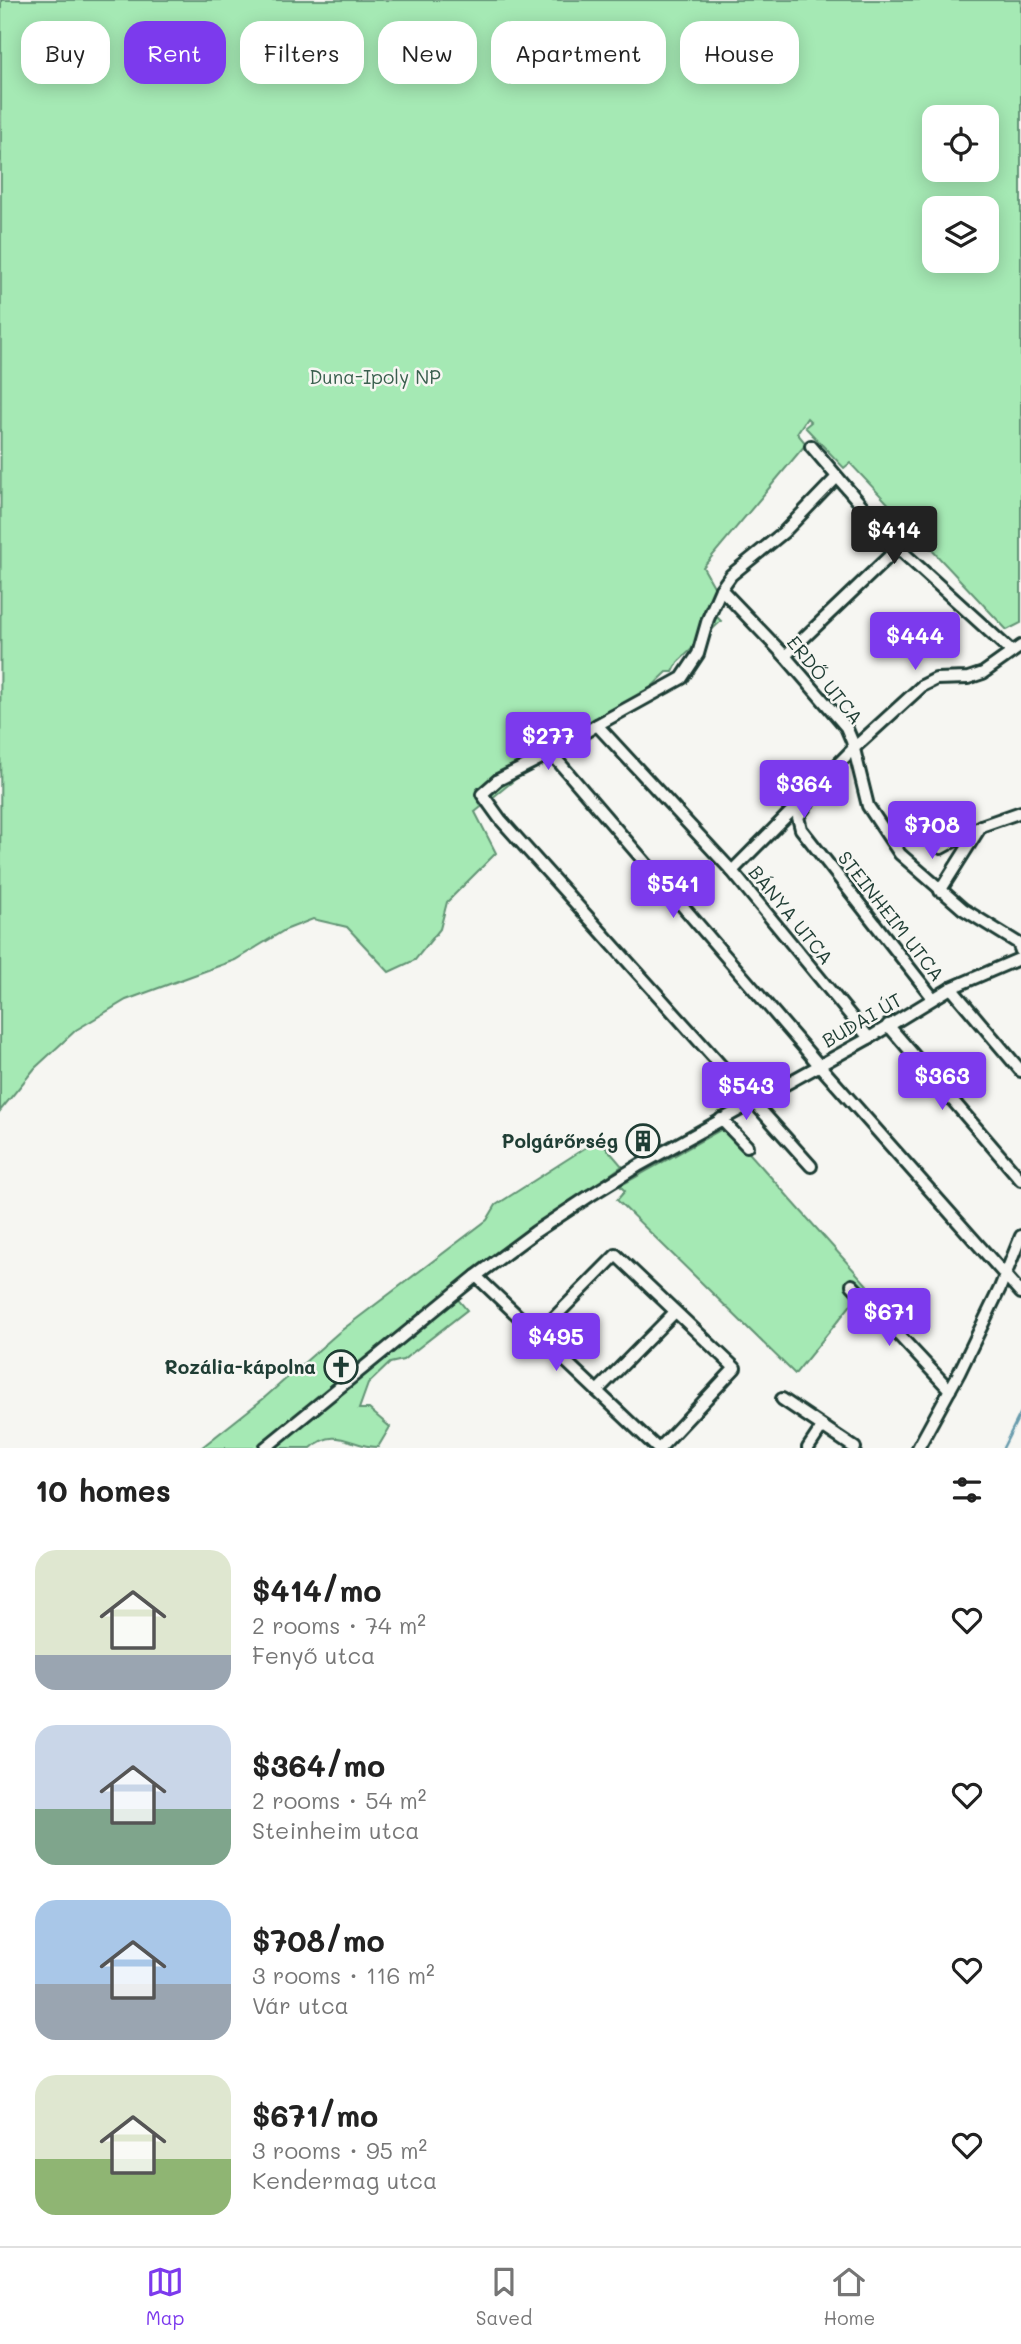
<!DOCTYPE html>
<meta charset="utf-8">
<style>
body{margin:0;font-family:Mali,sans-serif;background:#f6f6f6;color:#222;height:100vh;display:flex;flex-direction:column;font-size:26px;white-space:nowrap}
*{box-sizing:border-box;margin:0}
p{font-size:23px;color:#767676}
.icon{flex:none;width:38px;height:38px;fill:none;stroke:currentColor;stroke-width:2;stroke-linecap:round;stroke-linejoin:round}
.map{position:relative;height:1448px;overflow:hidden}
.side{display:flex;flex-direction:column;background:#fff;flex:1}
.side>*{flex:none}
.top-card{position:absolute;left:21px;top:21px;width:980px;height:63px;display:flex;gap:14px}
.tools{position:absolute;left:922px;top:105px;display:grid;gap:14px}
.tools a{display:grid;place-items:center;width:77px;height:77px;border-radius:14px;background:#fff;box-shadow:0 4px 18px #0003;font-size:35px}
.price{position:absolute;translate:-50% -60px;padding:0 16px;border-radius:7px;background:#7c3aed;color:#fff;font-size:23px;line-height:46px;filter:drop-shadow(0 2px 4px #0008)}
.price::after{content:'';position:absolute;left:50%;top:42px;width:21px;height:16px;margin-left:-10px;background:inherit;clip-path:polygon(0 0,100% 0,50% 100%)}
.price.current{background:#222;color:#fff}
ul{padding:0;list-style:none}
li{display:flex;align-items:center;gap:21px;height:175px;padding:0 35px}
li span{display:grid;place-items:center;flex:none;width:196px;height:140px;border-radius:21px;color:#555}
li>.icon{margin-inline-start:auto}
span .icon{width:84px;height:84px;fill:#fffc;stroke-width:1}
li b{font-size:30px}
h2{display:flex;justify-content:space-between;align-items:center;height:84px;padding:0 35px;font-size:30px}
.chip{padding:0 24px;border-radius:21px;background:#fff;box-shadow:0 4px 18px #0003;font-size:24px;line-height:63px}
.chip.current{background:#7c3aed;color:#fff}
.tabs{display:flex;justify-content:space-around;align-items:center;height:98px;border-top:2px solid #e0e0e0;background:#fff;font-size:19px;color:#767676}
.tabs a{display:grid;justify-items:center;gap:4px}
.tabs .current{color:#7c3aed}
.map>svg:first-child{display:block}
.green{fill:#a5e9b4;stroke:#629374;stroke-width:2;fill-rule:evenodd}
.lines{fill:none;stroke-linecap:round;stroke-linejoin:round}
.stream{stroke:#699cad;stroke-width:2.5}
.minor-casing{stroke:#1f3d34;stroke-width:16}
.minor{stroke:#f6f6f2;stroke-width:10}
.labels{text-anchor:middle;stroke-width:5;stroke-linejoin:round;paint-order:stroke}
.park-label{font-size:19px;fill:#3a5f4e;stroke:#f6f6f2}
.street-label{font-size:19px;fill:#1f3d34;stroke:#f6f6f2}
.poi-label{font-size:19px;font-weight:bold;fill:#1f3d34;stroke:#f6f6f2;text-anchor:end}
</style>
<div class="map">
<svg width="1021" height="1448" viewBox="0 0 1021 1448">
<rect width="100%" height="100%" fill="#f6f6f2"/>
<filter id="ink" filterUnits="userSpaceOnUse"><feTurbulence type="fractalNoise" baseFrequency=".0143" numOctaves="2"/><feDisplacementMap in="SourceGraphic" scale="14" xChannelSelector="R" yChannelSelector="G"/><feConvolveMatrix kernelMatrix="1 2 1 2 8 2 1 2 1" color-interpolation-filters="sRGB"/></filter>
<g filter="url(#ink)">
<!-- green -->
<g class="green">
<path d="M 1,0 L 1021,0 L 1021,623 L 1007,630 L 850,463 L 844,468 L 805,427 L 811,422 L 807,418 L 797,433 L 806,444 L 703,567 L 720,597 L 709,609 L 721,621 L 678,662 L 673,672 L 667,672 L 642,696 L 540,759 L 475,812 L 496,853 L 447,902 L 440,929 L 415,960 L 389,972 L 347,927 L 313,919 L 285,930 L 235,960 L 126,1000 L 76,1030 L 35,1068 L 0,1111 ZM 934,117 L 987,117 L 987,170 L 934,170 ZM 934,208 L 987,208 L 987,261 L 934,261 Z"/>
<path d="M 726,1127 L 867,1285 L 795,1374 L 617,1200 L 625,1191 L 620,1186 Z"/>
<path d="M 599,1139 L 622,1166 L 450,1290 L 467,1310 L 403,1360 L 390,1363 L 368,1384 L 359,1409 L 369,1409 L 390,1427 L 378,1447 C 352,1448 337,1425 311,1448 L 201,1448 L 263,1399 L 338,1333 L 487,1220 L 496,1205 Z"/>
</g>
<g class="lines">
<!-- stream -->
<path class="stream" d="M 1003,1448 L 1021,1412"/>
<defs>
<g id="minor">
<path d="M 811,446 L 898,548 L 1012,652"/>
<path d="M 721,589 L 785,656 L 846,727 L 852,741 L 868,806 L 900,854 L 963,909 L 1018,943 L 1021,951"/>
<path d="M 785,656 L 898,548"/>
<path d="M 597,725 L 732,871 L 869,1038"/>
<path d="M 551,753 L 819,1065 L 1021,1293"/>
<path d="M 810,800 L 798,817 L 801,829 L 933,998"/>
<path d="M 941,848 L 981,826"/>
<path d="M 732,871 L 854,748 L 922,686 L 936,679 L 968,678 L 983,673 L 1021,646"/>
<path d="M 940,891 L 981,826 L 1021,812"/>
<path d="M 951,988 L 1021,1071"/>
<path d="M 888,1025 L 1021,1180"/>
<path d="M 721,1119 L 747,1146"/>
<path d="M 811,1166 L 500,819 L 482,794 L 498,780 L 551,753 L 597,725 L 682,678 L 698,654 L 708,619 L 721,589 L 731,575 L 784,532 L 837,477"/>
<path d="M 476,1276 L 657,1448"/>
<path d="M 852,1285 L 950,1390"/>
<path d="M 538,1334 L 616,1255 L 735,1368 L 660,1448"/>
<path d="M 597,1391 L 675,1312"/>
<path d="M 782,1399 L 855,1448"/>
<path d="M 265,1448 L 476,1276 L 535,1232 L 591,1195 L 638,1166 L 869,1038 L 951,988 L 1021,958"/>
<path d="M 808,1448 L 822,1427"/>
<path d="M 918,1448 L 959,1373 L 1000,1288 L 1021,1236"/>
</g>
</defs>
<!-- minor casing -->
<use href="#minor" class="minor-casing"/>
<!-- minor -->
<use href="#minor" class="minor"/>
</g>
</g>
<!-- icons -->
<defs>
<symbol id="building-ring" viewBox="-11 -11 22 22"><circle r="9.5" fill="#f6f6f2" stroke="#1f3d34" stroke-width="1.5"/><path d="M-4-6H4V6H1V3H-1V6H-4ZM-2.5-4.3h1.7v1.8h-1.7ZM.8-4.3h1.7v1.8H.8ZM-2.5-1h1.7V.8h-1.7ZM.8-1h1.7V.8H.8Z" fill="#1f3d34"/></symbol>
<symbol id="church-ring" viewBox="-11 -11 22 22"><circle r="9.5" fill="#f6f6f2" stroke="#1f3d34" stroke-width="1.5"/><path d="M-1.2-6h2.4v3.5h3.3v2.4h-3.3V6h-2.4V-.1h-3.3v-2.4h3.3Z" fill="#1f3d34"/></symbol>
</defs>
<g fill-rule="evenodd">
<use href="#building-ring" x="624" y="1122" width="38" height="38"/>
<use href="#church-ring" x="322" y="1348" width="38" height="38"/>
</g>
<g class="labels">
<!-- park labels -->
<g class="park-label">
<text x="375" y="384">Duna-Ipoly NP</text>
</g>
<!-- street labels -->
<g class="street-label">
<text transform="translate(825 680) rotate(51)" y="7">ERDŐ UTCA</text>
<text transform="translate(791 915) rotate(51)" y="7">BÁNYA UTCA</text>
<text transform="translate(891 916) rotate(52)" y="7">STEINHEIM UTCA</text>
<text transform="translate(862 1020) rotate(-30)" y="7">BUDAI ÚT</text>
</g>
<!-- poi labels -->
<g class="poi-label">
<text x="618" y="1148">Polgárőrség</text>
<text x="316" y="1374">Rozália-kápolna</text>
</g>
</g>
</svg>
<div class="tools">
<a><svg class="icon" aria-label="locate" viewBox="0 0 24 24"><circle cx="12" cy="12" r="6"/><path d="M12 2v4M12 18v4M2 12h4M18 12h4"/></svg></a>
<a><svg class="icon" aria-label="layers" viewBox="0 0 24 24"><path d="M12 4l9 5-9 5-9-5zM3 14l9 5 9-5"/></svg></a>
</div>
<b class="price current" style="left:894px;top:566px">$414</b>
<b class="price" style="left:915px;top:672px">$444</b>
<b class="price" style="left:548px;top:772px">$277</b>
<b class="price" style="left:804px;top:820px">$364</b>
<b class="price" style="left:932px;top:861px">$708</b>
<b class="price" style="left:673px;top:920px">$541</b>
<b class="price" style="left:942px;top:1112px">$363</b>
<b class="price" style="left:746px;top:1122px">$543</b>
<b class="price" style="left:889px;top:1348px">$671</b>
<b class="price" style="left:556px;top:1373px">$495</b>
<div class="top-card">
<a class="chip">Buy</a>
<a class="chip current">Rent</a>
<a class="chip">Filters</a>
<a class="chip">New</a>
<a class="chip">Apartment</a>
<a class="chip">House</a>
</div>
</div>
<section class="side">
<h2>10 homes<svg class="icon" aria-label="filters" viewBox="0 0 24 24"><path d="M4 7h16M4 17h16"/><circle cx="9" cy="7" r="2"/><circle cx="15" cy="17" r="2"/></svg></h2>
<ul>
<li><span style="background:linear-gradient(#dfe7d0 75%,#9aa5b1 0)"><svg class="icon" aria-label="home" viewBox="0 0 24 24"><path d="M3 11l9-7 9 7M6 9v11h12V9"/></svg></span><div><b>$414/mo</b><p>2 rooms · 74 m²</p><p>Fenyő utca</p></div><svg class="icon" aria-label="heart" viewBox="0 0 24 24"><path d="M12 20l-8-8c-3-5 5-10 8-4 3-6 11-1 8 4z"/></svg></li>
<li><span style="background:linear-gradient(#c9d6e8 60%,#7fa58c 0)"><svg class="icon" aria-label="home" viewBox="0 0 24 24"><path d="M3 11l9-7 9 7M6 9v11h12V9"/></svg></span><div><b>$364/mo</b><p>2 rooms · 54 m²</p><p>Steinheim utca</p></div><svg class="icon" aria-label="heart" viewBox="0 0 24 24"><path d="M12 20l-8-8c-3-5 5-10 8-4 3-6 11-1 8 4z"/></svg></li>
<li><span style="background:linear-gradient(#a9c7e8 60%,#9aa5b1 0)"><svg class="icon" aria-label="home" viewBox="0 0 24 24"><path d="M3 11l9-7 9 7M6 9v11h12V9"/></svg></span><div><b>$708/mo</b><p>3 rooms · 116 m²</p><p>Vár utca</p></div><svg class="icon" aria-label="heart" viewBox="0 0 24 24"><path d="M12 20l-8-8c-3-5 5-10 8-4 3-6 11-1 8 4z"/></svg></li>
<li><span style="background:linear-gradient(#dfe7d0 60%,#8fb573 0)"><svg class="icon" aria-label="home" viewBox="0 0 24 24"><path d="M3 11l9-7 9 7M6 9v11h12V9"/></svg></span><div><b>$671/mo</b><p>3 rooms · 95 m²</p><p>Kendermag utca</p></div><svg class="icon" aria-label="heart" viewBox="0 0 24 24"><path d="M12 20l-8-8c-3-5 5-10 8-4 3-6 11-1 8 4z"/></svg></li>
</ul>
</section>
<nav class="tabs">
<a class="current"><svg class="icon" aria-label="map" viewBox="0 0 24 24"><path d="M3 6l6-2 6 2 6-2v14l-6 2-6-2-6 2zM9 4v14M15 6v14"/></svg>Map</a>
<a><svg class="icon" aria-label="saved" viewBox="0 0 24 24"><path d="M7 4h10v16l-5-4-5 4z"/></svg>Saved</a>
<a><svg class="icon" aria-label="home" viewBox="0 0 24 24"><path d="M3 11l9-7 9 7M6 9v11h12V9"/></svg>Home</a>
</nav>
